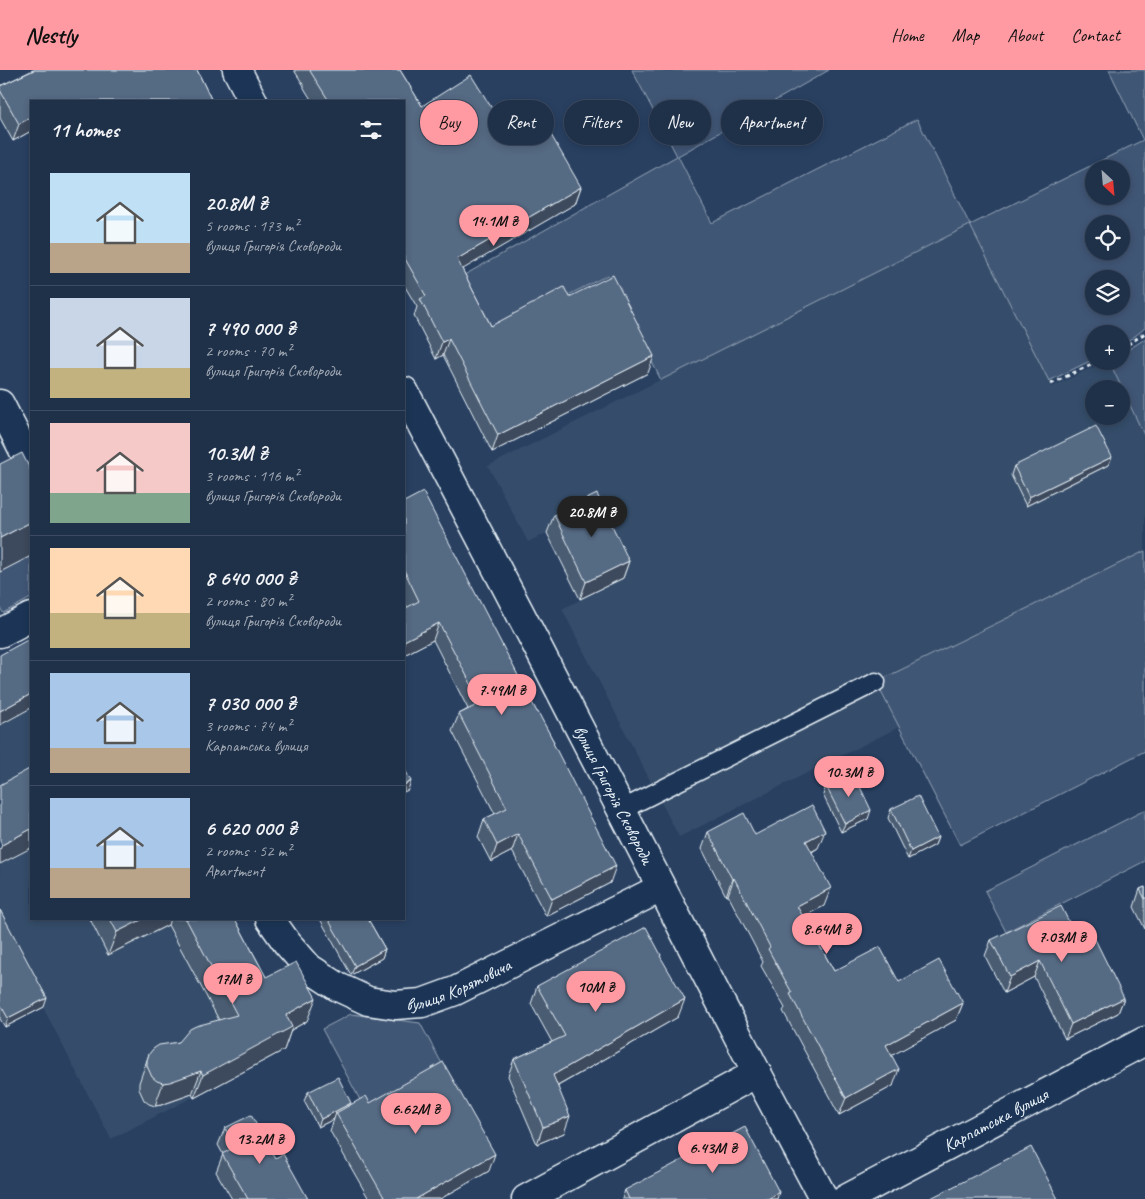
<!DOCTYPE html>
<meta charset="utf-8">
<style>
body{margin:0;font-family:Caveat,sans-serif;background:#273850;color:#f1f3f6;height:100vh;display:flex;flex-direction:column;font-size:19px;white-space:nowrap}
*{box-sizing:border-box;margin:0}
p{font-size:16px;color:#a1a9b4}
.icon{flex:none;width:28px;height:28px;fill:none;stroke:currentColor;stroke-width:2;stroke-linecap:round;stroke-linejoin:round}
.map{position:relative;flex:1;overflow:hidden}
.side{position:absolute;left:30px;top:30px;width:375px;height:820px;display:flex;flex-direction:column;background:#1f3049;border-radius:0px;box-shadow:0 2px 8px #0003,0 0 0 1px #3c4b61}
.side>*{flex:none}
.banner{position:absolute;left:420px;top:30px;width:475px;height:45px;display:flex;gap:10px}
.needle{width:32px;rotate:154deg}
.fabs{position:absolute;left:1085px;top:90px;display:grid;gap:10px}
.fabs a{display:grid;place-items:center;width:45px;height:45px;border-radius:50%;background:#1f3049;box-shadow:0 2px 8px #0003,0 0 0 1px #3c4b61;font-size:25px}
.price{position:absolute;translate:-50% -42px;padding:0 11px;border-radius:18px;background:#ff9aa2;color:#111;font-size:16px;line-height:32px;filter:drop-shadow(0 1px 2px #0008)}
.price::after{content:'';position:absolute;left:50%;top:30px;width:15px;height:11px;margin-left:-8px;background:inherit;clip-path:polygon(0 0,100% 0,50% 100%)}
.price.on{background:#222;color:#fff}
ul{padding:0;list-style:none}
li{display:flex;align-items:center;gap:15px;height:125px;padding:0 20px}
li+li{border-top:1px solid #3c4b61}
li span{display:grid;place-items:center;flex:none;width:140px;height:100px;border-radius:0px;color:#555}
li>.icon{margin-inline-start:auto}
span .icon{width:60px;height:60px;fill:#fffc;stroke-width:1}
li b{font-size:21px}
h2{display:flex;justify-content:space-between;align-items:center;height:60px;padding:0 20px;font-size:21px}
.pill{padding:0 18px;border-radius:22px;background:#1f3049;box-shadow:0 2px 8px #0003,0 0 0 1px #3c4b61;font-size:18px;line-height:45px}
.pill.on{background:#ff9aa2;color:#111}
header{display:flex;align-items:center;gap:30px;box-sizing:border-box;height:70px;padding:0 25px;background:#ff9aa2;color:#111}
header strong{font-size:24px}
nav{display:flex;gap:28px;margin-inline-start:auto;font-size:18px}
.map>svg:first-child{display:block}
.built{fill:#364d6b;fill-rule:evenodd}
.green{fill:#415774;stroke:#94a4b6;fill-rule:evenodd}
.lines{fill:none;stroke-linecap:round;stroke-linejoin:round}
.lane-casing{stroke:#e8f1f8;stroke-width:21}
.street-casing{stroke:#e8f1f8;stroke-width:31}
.secondary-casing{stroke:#e8f1f8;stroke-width:31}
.path{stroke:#e8f1f8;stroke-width:3;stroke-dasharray:4 4;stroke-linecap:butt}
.lane{stroke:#1d3557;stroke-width:18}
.street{stroke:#1d3557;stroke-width:28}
.secondary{stroke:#1d3557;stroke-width:28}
.wall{fill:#495b71;stroke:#e8f1f8}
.shaded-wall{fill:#3c4a5c;stroke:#e8f1f8}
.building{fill:#556a83;stroke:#e8f1f8}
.labels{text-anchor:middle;stroke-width:5;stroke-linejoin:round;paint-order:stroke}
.street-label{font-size:18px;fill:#e8f1f8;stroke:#1d3557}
</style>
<header>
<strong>Nestly</strong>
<nav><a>Home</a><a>Map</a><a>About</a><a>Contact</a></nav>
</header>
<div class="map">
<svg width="1145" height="1129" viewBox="0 0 1145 1129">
<rect width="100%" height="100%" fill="#294061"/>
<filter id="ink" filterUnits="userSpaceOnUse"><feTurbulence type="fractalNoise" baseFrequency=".02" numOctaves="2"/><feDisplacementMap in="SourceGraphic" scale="10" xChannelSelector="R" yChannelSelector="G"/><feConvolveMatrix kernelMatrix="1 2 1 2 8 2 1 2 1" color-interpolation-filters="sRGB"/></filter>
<g filter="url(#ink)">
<!-- built -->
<g class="built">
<path d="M 970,155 L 1052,317 L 1106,291 L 1109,291 L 1145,367 L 1145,481 L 876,612 L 899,657 L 679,767 L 562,539 L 623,508 L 590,442 L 528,472 L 488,396 ZM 1094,319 L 1121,319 L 1121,346 L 1094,346 Z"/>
<path d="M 31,582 L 31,849 L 214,849 L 246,1000 L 111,1069 L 0,854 L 0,598 Z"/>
</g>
<!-- green -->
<g class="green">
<path d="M 632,0 L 829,0 L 678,86 L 712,153 L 917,49 L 970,155 L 1143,70 L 1109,0 L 1145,0 L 1145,258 L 1135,266 L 1121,275 L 1121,264 L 1094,264 L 1094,289 L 1049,311 L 970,155 L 661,310 L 608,205 L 489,265 L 459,208 L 677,86 ZM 1094,99 L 1121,99 L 1121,126 L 1094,126 ZM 1094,154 L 1121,154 L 1121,181 L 1094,181 ZM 1094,209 L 1121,209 L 1121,236 L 1094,236 Z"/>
<path d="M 1145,269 L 1145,367 L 1109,291 L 1121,291 L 1121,284 Z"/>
<path d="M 1145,481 L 1145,681 L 960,775 L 876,612 Z"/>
<path d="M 31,486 L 31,528 L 3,543 L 0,537 L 0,501 Z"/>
<path d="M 1145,740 L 1145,791 L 1006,862 L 985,821 Z"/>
<path d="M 351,944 L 420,953 L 446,1001 L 367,1043 L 322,959 Z"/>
</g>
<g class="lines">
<defs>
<path id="lane" d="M 621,740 L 876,612"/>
<g id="street">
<path d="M 0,334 L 31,395"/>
<path d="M 0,563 L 31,547"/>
<path id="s1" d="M 270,849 L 287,873 L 309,898 L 338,917 L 368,931 L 395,935 L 422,933 L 455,921 L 661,818"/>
<path d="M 526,1129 L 757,1003"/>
<path id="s2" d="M 846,1129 L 1145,971"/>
</g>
<g id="secondary">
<path d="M 237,0 L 253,31"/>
<path id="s3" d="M 404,321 L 533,568 L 757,1003 L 824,1129"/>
</g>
</defs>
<!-- lane casing -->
<use href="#lane" class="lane-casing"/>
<!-- street casing -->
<use href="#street" class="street-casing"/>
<!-- secondary casing -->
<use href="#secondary" class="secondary-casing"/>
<!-- path -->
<g class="path">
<path d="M 1121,279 L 1145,263"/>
<path d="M 1051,314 L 1098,291"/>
</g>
<!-- lane -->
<use href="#lane" class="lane"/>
<!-- street -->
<use href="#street" class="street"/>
<!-- secondary -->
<use href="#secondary" class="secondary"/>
</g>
<!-- wall -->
<g class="wall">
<path d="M 33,0 L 197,0 L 212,31 L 31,31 L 31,61 L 13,71 L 0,48 L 0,16 Z"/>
<path d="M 294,0 L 400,0 L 422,36 L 503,56 L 581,117 L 575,134 L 462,199 L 491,256 L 569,227 L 648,303 L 492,382 L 443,285 L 436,289 L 414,246 L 417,237 L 404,215 L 404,31 L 312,31 L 304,18 L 304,16 Z"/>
<path d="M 1108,395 L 1026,436 L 1011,405 L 1014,396 Z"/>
<path d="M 404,432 L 537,642 L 554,672 L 553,674 L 610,813 L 546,846 L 512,781 L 491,792 L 478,767 L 484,749 L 495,744 L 452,661 L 459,644 L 468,639 L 433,570 L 404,585 L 404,539 L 407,537 L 404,530 Z"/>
<path d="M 554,445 L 629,491 L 623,508 L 580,529 L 547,463 Z"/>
<path d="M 826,716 L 868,749 L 841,762 L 823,725 Z"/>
<path d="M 891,739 L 938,767 L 935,775 L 908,789 L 888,748 Z"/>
<path d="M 708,762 L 755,765 L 818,778 L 812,782 L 824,836 L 803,846 L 834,901 L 899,912 L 963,933 L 956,950 L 892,985 L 893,1016 L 839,1045 L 783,941 L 785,938 L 761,896 L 763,892 L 728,825 L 726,826 L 702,779 Z"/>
<path d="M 1145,817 L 1145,859 L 1134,837 L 1140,819 Z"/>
<path d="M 0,840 L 44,937 L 5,957 L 0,949 Z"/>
<path d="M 90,849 L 235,849 L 266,907 L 307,951 L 291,960 L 284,980 L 194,1028 L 192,1024 L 161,1035 L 155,1036 L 149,1034 L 144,1030 L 139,1019 L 139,1013 L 149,984 L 179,972 L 219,950 L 168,855 L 108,885 Z"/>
<path d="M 320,849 L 368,849 L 385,879 L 382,888 L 351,905 Z"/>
<path d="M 991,870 L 1078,870 L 1124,928 L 1118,943 L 1065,969 L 1034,907 L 1004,923 L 985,886 Z"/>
<path d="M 661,885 L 660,887 L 678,947 L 558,1016 L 564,1063 L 537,1074 L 508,1006 L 514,989 L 552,972 L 531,934 L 537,916 Z"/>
<path d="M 308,1022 L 350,1036 L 370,1033 L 489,1101 L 440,1129 L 369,1129 L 330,1061 L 334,1049 L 318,1057 L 304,1031 Z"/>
<path d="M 225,1058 L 275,1088 L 308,1129 L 232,1129 L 216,1102 L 223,1084 L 218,1075 Z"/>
<path d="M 625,1120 L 777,1129 L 622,1129 Z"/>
</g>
<!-- shaded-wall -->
<g class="shaded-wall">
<path d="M 31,47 L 31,61 L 13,71 L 19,54 Z"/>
<path d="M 581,117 L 575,134 L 451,206 L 457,189 Z"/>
<path d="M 449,269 L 443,285 L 436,289 L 442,272 Z"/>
<path d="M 654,286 L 648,303 L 492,382 L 498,365 Z"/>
<path d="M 1112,387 L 1108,395 L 1026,436 L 1029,427 Z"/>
<path d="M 31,452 L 31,486 L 0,502 L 0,468 Z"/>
<path d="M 629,491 L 623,508 L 580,529 L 586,512 Z"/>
<path d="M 439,553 L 433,570 L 404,585 L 404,571 Z"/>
<path d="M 31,624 L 31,638 L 0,655 L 0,641 Z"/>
<path d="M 411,711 L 408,720 L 404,722 L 404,715 Z"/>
<path d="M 871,740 L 868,749 L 841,762 L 845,754 Z"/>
<path d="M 31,759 L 31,778 L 0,794 L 0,780 L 2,775 Z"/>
<path d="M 825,761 L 818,778 L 800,788 L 806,771 Z"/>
<path d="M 518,764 L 512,781 L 491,792 L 497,775 Z"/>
<path d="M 938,767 L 935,775 L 908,789 L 911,781 Z"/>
<path d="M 616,796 L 610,813 L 546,846 L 552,829 Z"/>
<path d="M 734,808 L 728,825 L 726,826 L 732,809 Z"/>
<path d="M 831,818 L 824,836 L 791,853 L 797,836 Z"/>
<path d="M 143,849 L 170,849 L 168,855 L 108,885 L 117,862 Z"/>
<path d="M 385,879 L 382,888 L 351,905 L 355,896 Z"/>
<path d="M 1040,891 L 1034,907 L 1004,923 L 1010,907 Z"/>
<path d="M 47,928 L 44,937 L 5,957 L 8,948 Z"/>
<path d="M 316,928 L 307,951 L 291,960 L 284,980 L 194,1028 L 203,1005 L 286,945 Z"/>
<path d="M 1124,928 L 1118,943 L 1065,969 L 1071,954 Z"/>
<path d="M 685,929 L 678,947 L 547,1022 L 553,1005 Z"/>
<path d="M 963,933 L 956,950 L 880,992 L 886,975 Z"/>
<path d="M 899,999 L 893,1016 L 839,1045 L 846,1028 Z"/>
<path d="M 201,1001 L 192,1024 L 161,1035 L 155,1036 L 163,1013 Z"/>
<path d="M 351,1033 L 347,1042 L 336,1043 L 334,1049 L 318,1057 L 321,1049 Z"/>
<path d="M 570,1046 L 564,1063 L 537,1074 L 543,1057 Z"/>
<path d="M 495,1084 L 489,1101 L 440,1129 L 416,1129 Z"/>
<path d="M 779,1122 L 777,1129 L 768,1129 Z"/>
</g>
<!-- building -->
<g class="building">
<path d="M 34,0 L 197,0 L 212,31 L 67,31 L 65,29 L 60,31 L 31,31 L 31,47 L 19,54 L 0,20 L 0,16 Z"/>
<path d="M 311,0 L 400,0 L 422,36 L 471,5 L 503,56 L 535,37 L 581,117 L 457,189 L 491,256 L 564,217 L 569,227 L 613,205 L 654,286 L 498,365 L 449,269 L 442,272 L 420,229 L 426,226 L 404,187 L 404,31 L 329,31 L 310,1 Z"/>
<path d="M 1096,356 L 1112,387 L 1029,427 L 1014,396 Z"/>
<path d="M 22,383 L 31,401 L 31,452 L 0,468 L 0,394 Z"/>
<path d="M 423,422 L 537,642 L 538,642 L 554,672 L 553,673 L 585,736 L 616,796 L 552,829 L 518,764 L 497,775 L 484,749 L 507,738 L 459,644 L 481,633 L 439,553 L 404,571 L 404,539 L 419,531 L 404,500 L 404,432 Z"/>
<path d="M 597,424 L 629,491 L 586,512 L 554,445 Z"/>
<path d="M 31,568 L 31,624 L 0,641 L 0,585 Z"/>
<path d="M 31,698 L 31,759 L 2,775 L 0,771 L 0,715 Z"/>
<path d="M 404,698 L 411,711 L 404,715 Z"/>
<path d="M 853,702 L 871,740 L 845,754 L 826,716 Z"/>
<path d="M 918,726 L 938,767 L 911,781 L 891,739 Z"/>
<path d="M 812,735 L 825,761 L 806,771 L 831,818 L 797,836 L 834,901 L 880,877 L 899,912 L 939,890 L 963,933 L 886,975 L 899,999 L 846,1028 L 790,924 L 792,923 L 768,879 L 770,877 L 734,808 L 732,809 L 708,762 L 744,743 L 755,765 Z"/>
<path d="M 1145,817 L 1145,829 L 1140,819 Z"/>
<path d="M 1061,836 L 1078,870 L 1092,863 L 1124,928 L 1071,954 L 1040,891 L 1010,907 L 991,870 Z"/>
<path d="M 0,840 L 47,928 L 8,948 L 0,934 Z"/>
<path d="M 110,849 L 143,849 L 117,862 Z"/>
<path d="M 186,849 L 235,849 L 266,907 L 296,892 L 316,928 L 286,945 L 292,957 L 203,1005 L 201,1001 L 170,1012 L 163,1013 L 157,1011 L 152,1007 L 147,996 L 147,990 L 149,984 L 153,979 L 159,975 L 179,972 L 190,959 L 196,956 L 237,945 Z"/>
<path d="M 328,849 L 368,849 L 385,879 L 355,896 Z"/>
<path d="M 646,857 L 661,885 L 660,886 L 685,929 L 553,1005 L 570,1046 L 543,1057 L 514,989 L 565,966 L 537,916 Z"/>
<path d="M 443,992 L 495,1084 L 416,1129 L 385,1129 L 336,1043 L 366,1026 L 370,1033 Z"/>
<path d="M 338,1007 L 351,1033 L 321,1049 L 308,1022 Z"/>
<path d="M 251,1045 L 275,1088 L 283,1084 L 308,1129 L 248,1129 L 222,1084 L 235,1077 L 225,1058 Z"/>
<path d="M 745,1057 L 779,1122 L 768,1129 L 629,1129 L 625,1120 Z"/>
<path d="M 1031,1077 L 1058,1129 L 929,1129 Z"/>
</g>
</g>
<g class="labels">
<!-- street labels -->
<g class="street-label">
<text dy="6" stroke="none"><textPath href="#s3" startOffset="455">вулиця Григорія Сковороди</textPath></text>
<text dy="6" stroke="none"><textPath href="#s1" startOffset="225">вулиця Корятовича</textPath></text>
<text dy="6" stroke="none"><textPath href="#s2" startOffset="169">Карпатська вулиця</textPath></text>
</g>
</g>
</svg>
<div class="fabs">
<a><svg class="needle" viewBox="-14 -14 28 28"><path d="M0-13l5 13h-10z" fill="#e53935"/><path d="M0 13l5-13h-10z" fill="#a1a9b4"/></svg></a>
<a><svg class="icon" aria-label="locate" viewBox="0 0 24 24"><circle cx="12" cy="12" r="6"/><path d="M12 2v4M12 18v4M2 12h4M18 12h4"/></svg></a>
<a><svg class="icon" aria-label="layers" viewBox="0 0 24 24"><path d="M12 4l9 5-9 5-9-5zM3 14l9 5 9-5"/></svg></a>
<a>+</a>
<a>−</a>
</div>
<b class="price" style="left:494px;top:177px">14.1M ₴</b>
<b class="price on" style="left:592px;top:468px">20.8M ₴</b>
<b class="price" style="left:502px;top:646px">7.49M ₴</b>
<b class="price" style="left:849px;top:728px">10.3M ₴</b>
<b class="price" style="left:827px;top:885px">8.64M ₴</b>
<b class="price" style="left:1062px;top:893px">7.03M ₴</b>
<b class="price" style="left:233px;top:935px">17M ₴</b>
<b class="price" style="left:596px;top:943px">10M ₴</b>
<b class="price" style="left:416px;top:1065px">6.62M ₴</b>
<b class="price" style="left:260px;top:1095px">13.2M ₴</b>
<b class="price" style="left:713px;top:1104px">6.43M ₴</b>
<div class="banner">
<a class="pill on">Buy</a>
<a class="pill">Rent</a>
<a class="pill">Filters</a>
<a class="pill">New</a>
<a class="pill">Apartment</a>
</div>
<section class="side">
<h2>11 homes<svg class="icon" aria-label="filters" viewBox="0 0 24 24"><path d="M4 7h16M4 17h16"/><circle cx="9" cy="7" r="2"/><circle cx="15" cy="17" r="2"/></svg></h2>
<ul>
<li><span style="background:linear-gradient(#bfe0f5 70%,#b9a48a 0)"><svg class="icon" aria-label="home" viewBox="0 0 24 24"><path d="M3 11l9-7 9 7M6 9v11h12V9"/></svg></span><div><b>20.8M ₴</b><p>5 rooms · 173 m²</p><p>вулиця Григорія Сковороди</p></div></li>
<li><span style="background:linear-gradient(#c9d6e8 70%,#c2b280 0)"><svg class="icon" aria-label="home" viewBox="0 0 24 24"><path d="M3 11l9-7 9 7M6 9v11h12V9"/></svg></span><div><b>7 490 000 ₴</b><p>2 rooms · 70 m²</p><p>вулиця Григорія Сковороди</p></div></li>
<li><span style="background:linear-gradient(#f6c9c9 70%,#7fa58c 0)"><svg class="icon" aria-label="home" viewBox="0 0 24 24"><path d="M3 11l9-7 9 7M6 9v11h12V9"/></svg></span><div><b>10.3M ₴</b><p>3 rooms · 116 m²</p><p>вулиця Григорія Сковороди</p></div></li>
<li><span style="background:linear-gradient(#ffd9b3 65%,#c2b280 0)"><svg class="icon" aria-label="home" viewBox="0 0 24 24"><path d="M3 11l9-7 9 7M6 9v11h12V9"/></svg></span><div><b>8 640 000 ₴</b><p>2 rooms · 80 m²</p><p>вулиця Григорія Сковороди</p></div></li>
<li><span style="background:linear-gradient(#a9c7e8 75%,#b9a48a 0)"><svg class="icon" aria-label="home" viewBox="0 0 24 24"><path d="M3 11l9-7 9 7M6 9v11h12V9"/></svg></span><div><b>7 030 000 ₴</b><p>3 rooms · 74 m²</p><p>Карпатська вулиця</p></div></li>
<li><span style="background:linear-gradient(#a9c7e8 70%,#b9a48a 0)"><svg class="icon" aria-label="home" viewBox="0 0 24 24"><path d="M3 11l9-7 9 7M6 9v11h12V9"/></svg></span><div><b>6 620 000 ₴</b><p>2 rooms · 52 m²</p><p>Apartment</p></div></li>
</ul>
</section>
</div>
